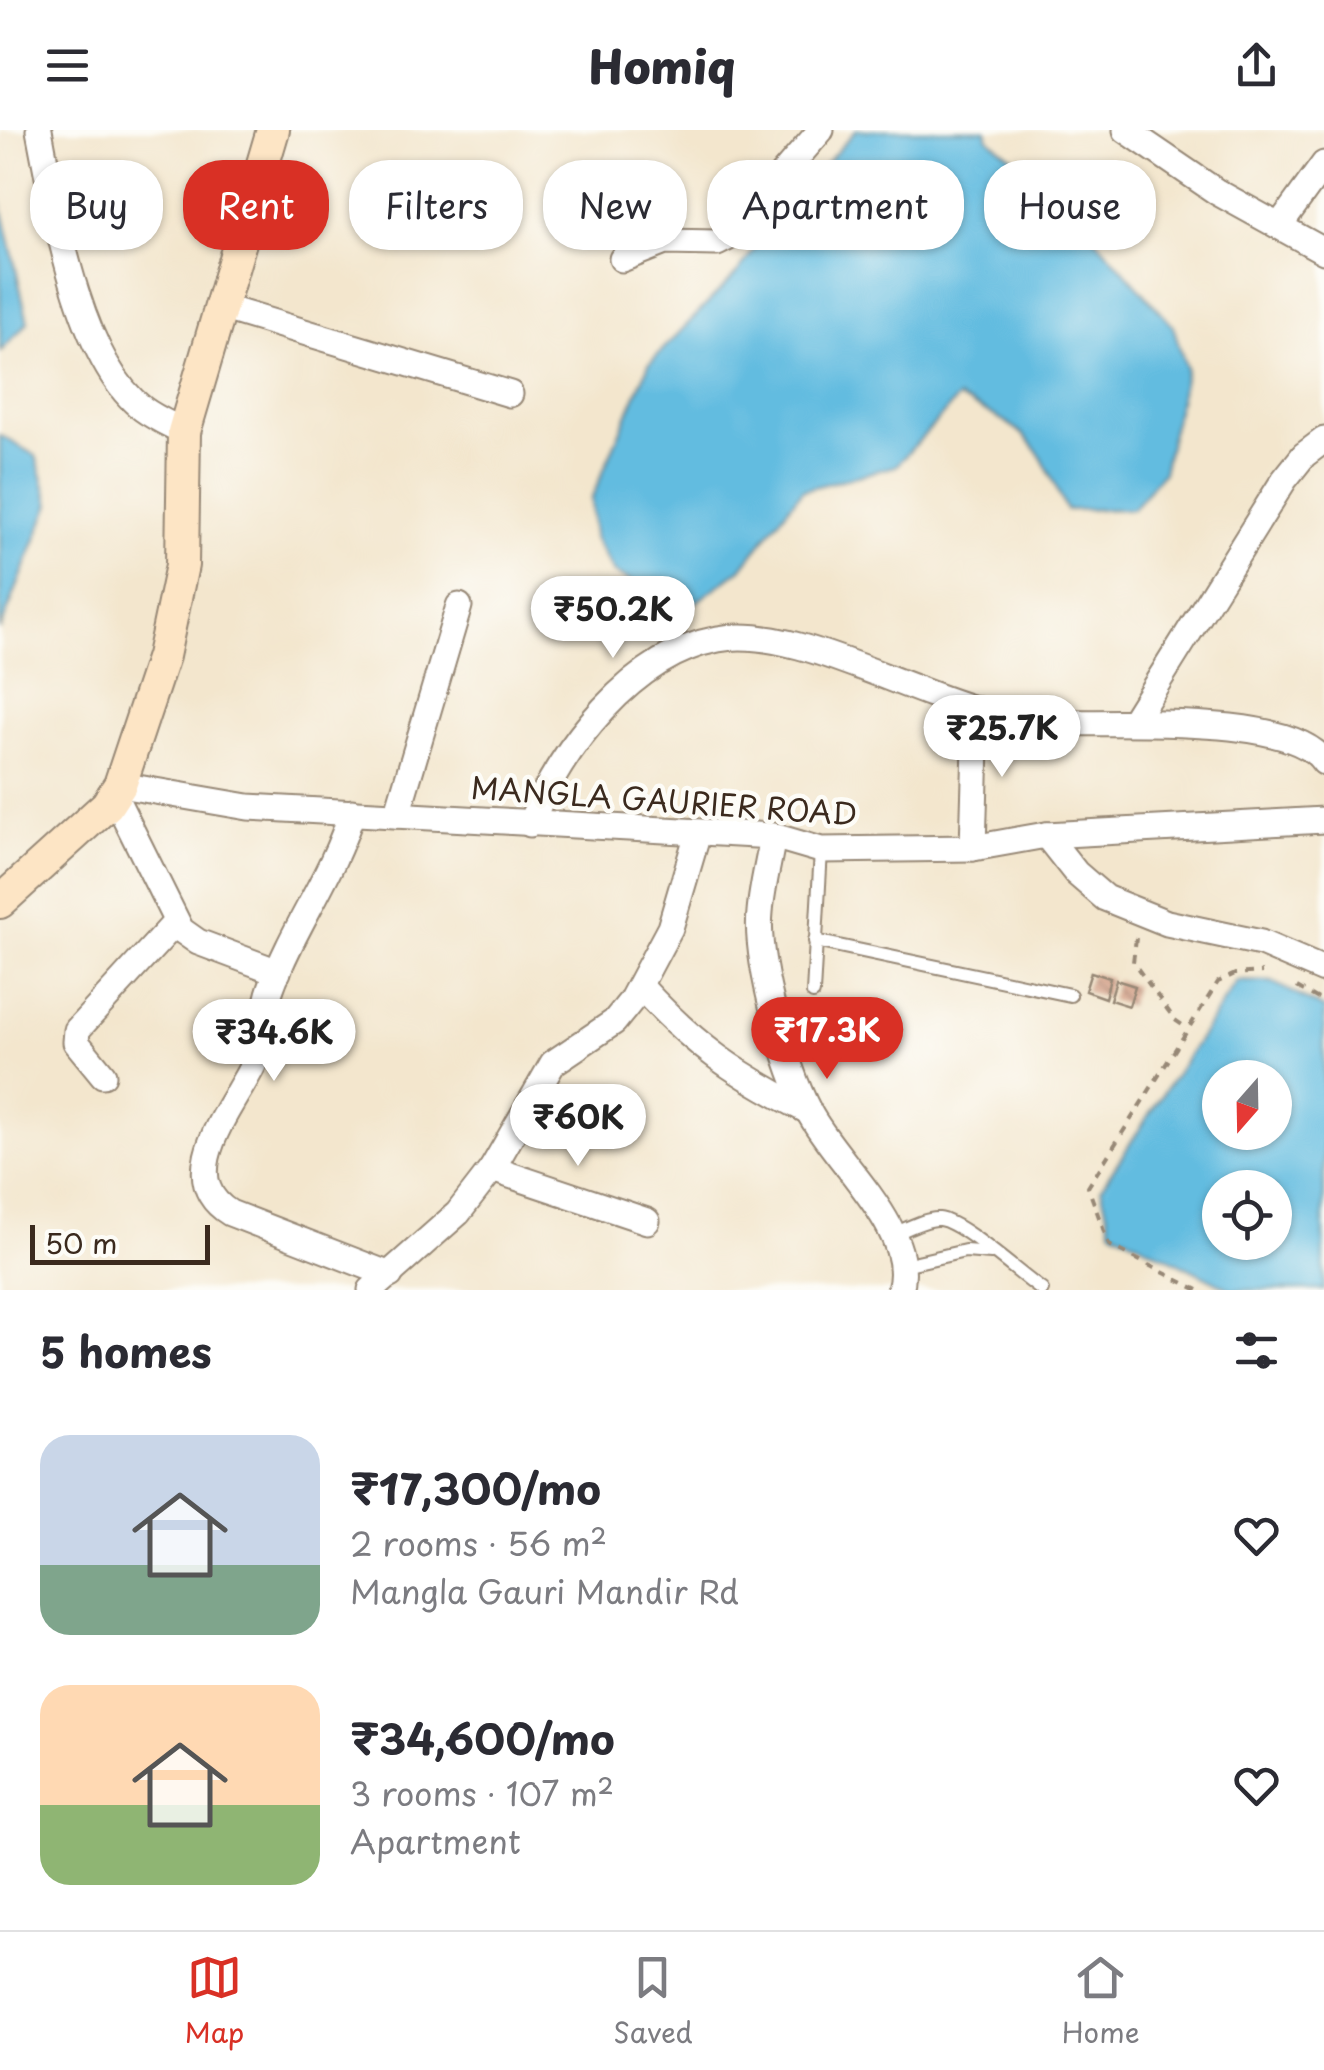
<!DOCTYPE html>
<meta charset="utf-8">
<style>
body{margin:0;font-family:"Playpen Sans",sans-serif;background:#f7f7f7;color:#2b2b33;height:100vh;display:flex;flex-direction:column;font-size:38px;white-space:nowrap}
*{box-sizing:border-box;margin:0}
p{font-size:32px;color:#7c7c81}
.icon{flex:none;width:55px;height:55px;fill:none;stroke:currentColor;stroke-width:2;stroke-linecap:round;stroke-linejoin:round}
.map{position:relative;height:1160px;overflow:hidden}
.drawer{display:flex;flex-direction:column;background:#fff;flex:1}
.drawer>*{flex:none}
.top-card{position:absolute;left:30px;top:30px;width:1265px;height:90px;display:flex;gap:20px}
.needle{width:65px;rotate:200deg}
.buttons{position:absolute;left:1202px;top:930px;display:grid;gap:20px}
.buttons a{display:grid;place-items:center;width:90px;height:90px;border-radius:50%;background:#fff;box-shadow:0 2px 8px #0004;font-size:50px}
.scale{position:absolute;left:30px;bottom:25px;width:180px;box-sizing:border-box;padding-left:10px;border:5px solid #3b2a1e;border-top:0;font-size:28px;line-height:35px;white-space:nowrap;color:#3b2a1e;-webkit-text-stroke:8px #fdfcf7;paint-order:stroke}
.price{position:absolute;translate:-50% -85px;padding:0 22px;border-radius:35px;background:#fff;color:#222;font-size:32px;line-height:65px;filter:drop-shadow(0 2px 5px #0008)}
.price::after{content:'';position:absolute;left:50%;top:60px;width:30px;height:22px;margin-left:-15px;background:inherit;clip-path:polygon(0 0,100% 0,50% 100%)}
.price.selected{background:#d93025;color:#fff}
ul{padding:0;list-style:none}
li{display:flex;align-items:center;gap:30px;height:250px;padding:0 40px}
li span{display:grid;place-items:center;flex:none;width:280px;height:200px;border-radius:30px;color:#555}
li>.icon{margin-inline-start:auto}
span .icon{width:120px;height:120px;fill:#fffc;stroke-width:1}
li b{font-size:42px}
h2{display:flex;justify-content:space-between;align-items:center;height:120px;padding:0 40px;font-size:42px}
.pill{padding:0 35px;border-radius:40px;background:#fff;box-shadow:0 2px 8px #0004;font-size:35px;line-height:90px}
.pill.selected{background:#d93025;color:#fff}
header{display:flex;justify-content:space-between;align-items:center;height:130px;padding:0 40px;background:#fff;font-size:45px;font-weight:800}
.tabs{display:flex;justify-content:space-around;align-items:center;height:140px;border-top:2px solid #e1e1e2;background:#fff;font-size:28px;color:#7c7c81}
.tabs a{display:grid;justify-items:center;gap:5px}
.tabs .selected{color:#d93025}
.map>svg:first-child{display:block}
.water{fill:#62bce0;stroke:#4e737f;stroke-width:2.5;fill-rule:evenodd}
.building{fill:url(#building-back-hatch)}
.lines{fill:none;stroke-linecap:round;stroke-linejoin:round}
.lane-casing{stroke:#978876;stroke-width:16}
.street-casing{stroke:#978876;stroke-width:29}
.secondary-casing{stroke:#978876;stroke-width:36}
.path{stroke:#978876;stroke-width:4;stroke-dasharray:8 8;stroke-linecap:butt}
.lane{stroke:#fff;stroke-width:12}
.street{stroke:#fff;stroke-width:25}
.secondary{stroke:#fde5c5;stroke-width:32}
.labels{text-anchor:middle;stroke-width:9;stroke-linejoin:round;paint-order:stroke}
.street-label{font-size:30px;fill:#3b2a1e;stroke:#fdfcf7}
</style>
<header><svg class="icon" aria-label="menu" viewBox="0 0 24 24"><path d="M4 6h16M4 12h16M4 18h16"/></svg>Homiq<svg class="icon" aria-label="share" viewBox="0 0 24 24"><path d="M12 15V3M7 8l5-5 5 5M5 13v7h14v-7"/></svg></header>
<div class="map">
<svg width="1324" height="1160" viewBox="0 0 1324 1160">
<defs>
<pattern id="building-back-hatch" width="6" height="6" patternUnits="userSpaceOnUse" patternTransform="scale(2.5)"><rect width="6" height="6" fill="#d8a992"/><path d="M-1 5l2 2M0 0l6 6M5-1l2 2" fill="none" stroke="#b08a77"/></pattern>
</defs>
<rect width="100%" height="100%" fill="#fdfcf7"/>
<filter id="ink" filterUnits="userSpaceOnUse"><feTurbulence type="fractalNoise" baseFrequency=".01" numOctaves="2"/><feDisplacementMap in="SourceGraphic" scale="20" xChannelSelector="R" yChannelSelector="G"/><feConvolveMatrix kernelMatrix="1 2 1 2 8 2 1 2 1" color-interpolation-filters="sRGB"/></filter>
<filter id="wash" filterUnits="userSpaceOnUse"><feTurbulence type="fractalNoise" baseFrequency=".0048" numOctaves="4" result="noise"/><feDisplacementMap in="SourceGraphic" scale="40" xChannelSelector="R" yChannelSelector="G"/><feGaussianBlur stdDeviation="2.25" result="paint"/><feColorMatrix in="noise" values="0 0 0 0 0 0 0 0 0 0 0 0 0 0 0 0 0 1.4 0 .05"/><feComposite in="paint" operator="in"/></filter>
<g filter="url(#wash)">
<rect width="100%" height="100%" fill="#f3e6cd"/>
<!-- water -->
<g class="water">
<path d="M 856,0 L 986,0 L 988,8 L 1049,56 L 1173,196 L 1186,239 L 1163,342 L 1133,379 L 1066,380 C 1034,306 1031,302 958,268 L 896,336 L 802,360 L 741,439 L 688,478 L 614,443 L 594,408 L 591,370 L 649,234 L 739,141 L 773,93 Z"/>
<path d="M 0,69 L 28,192 L 0,222 Z"/>
<path d="M 0,305 L 36,326 L 50,374 L 0,500 Z"/>
<path d="M 1237,851 L 1272,852 L 1324,879 L 1324,1160 L 1232,1160 L 1111,1099 L 1101,1058 ZM 1220,948 L 1275,948 L 1275,1002 L 1220,1002 ZM 1220,1058 L 1275,1058 L 1275,1112 L 1220,1112 Z"/>
</g>
<g id="blocks">
<!-- building -->
<g class="building">
<path d="M 1091,842 L 1110,848 L 1105,868 L 1085,861 Z"/>
<path d="M 1116,850 L 1135,856 L 1129,876 L 1110,870 Z"/>
</g>
</g>
</g>
<g filter="url(#ink)">
<use href="#blocks" fill-opacity="0" stroke="#978876" stroke-width="2.5"/>
<g class="lines">
<defs>
<g id="lane">
<path d="M 815,811 L 1070,865"/>
<path d="M 813,863 L 821,720"/>
<path d="M 894,1104 C 906,1099 926,1088 939,1089 C 961,1091 1019,1144 1042,1160"/>
<path d="M 904,1135 L 965,1121 L 991,1123"/>
</g>
<g id="street">
<path d="M 39,0 C 54,77 78,230 143,279 C 155,288 171,295 184,302"/>
<path d="M 1126,0 L 1217,62 L 1324,121"/>
<path d="M 1279,96 L 1324,34"/>
<path d="M 622,129 L 665,112 L 717,113 L 727,108 L 821,0"/>
<path d="M 221,177 L 510,264"/>
<path d="M 1134,590 L 1284,350 L 1304,325 L 1324,310"/>
<path d="M 120,655 L 248,677 L 773,706 L 821,720 L 973,718 L 1046,705 L 1324,690"/>
<path d="M 114,665 L 181,800 L 198,812 L 278,842"/>
<path d="M 352,682 C 333,745 293,797 271,858 C 262,882 265,910 254,933 C 236,973 170,1046 230,1083 L 390,1145"/>
<path d="M 397,685 L 459,476"/>
<path d="M 530,694 C 561,618 632,525 718,509 C 804,492 938,585 1038,592 C 1100,596 1290,580 1324,632"/>
<path d="M 1046,705 L 1076,743 L 1105,768 L 1167,793 L 1261,813 L 1324,840"/>
<path d="M 773,706 C 769,731 762,757 760,782 C 755,831 786,938 809,982 C 835,1032 918,1101 900,1160"/>
<path d="M 973,718 L 977,581"/>
<path d="M 640,856 C 696,917 734,943 808,981"/>
<path d="M 103,945 L 76,912 L 77,900 L 176,792"/>
<path d="M 492,1039 L 647,1091"/>
<path d="M 371,1160 L 458,1083 L 492,1039 L 553,933 L 614,892 L 631,871 L 670,798 L 698,703"/>
</g>
<path id="secondary" d="M 0,772 L 107,675 L 120,655 L 163,526 L 182,435 L 184,302 L 273,0"/>
</defs>
<!-- lane casing -->
<use href="#lane" class="lane-casing"/>
<!-- street casing -->
<use href="#street" class="street-casing"/>
<!-- secondary casing -->
<use href="#secondary" class="secondary-casing"/>
<!-- path -->
<g class="path">
<path d="M 1136,808 L 1133,832 L 1175,890 L 1187,898"/>
<path d="M 1297,857 L 1324,872"/>
<path d="M 1198,1160 L 1109,1115 L 1088,1057 L 1218,852 L 1235,844 L 1262,842"/>
</g>
<!-- lane -->
<use href="#lane" class="lane"/>
<!-- street -->
<use href="#street" class="street"/>
<!-- secondary -->
<use href="#secondary" class="secondary"/>
</g>
</g>
<g class="labels">
<!-- street labels -->
<g class="street-label">
<text transform="translate(664 672) rotate(4)" y="10">MANGLA GAURIER ROAD</text>
</g>
</g>
</svg>
<div class="buttons">
<a><svg class="needle" viewBox="-14 -14 28 28"><path d="M0-13l5 13h-10z" fill="#e53935"/><path d="M0 13l5-13h-10z" fill="#7c7c81"/></svg></a>
<a><svg class="icon" aria-label="locate" viewBox="0 0 24 24"><circle cx="12" cy="12" r="6"/><path d="M12 2v4M12 18v4M2 12h4M18 12h4"/></svg></a>
</div>
<div class="scale">50 m</div>
<b class="price" style="left:613px;top:531px">₹50.2K</b>
<b class="price" style="left:1002px;top:650px">₹25.7K</b>
<b class="price selected" style="left:827px;top:952px">₹17.3K</b>
<b class="price" style="left:274px;top:954px">₹34.6K</b>
<b class="price" style="left:578px;top:1039px">₹60K</b>
<div class="top-card">
<a class="pill">Buy</a>
<a class="pill selected">Rent</a>
<a class="pill">Filters</a>
<a class="pill">New</a>
<a class="pill">Apartment</a>
<a class="pill">House</a>
</div>
</div>
<section class="drawer">
<h2>5 homes<svg class="icon" aria-label="filters" viewBox="0 0 24 24"><path d="M4 7h16M4 17h16"/><circle cx="9" cy="7" r="2"/><circle cx="15" cy="17" r="2"/></svg></h2>
<ul>
<li><span style="background:linear-gradient(#c9d6e8 65%,#7fa58c 0)"><svg class="icon" aria-label="home" viewBox="0 0 24 24"><path d="M3 11l9-7 9 7M6 9v11h12V9"/></svg></span><div><b>₹17,300/mo</b><p>2 rooms · 56 m²</p><p>Mangla Gauri Mandir Rd</p></div><svg class="icon" aria-label="heart" viewBox="0 0 24 24"><path d="M12 20l-8-8c-3-5 5-10 8-4 3-6 11-1 8 4z"/></svg></li>
<li><span style="background:linear-gradient(#ffd9b3 60%,#8fb573 0)"><svg class="icon" aria-label="home" viewBox="0 0 24 24"><path d="M3 11l9-7 9 7M6 9v11h12V9"/></svg></span><div><b>₹34,600/mo</b><p>3 rooms · 107 m²</p><p>Apartment</p></div><svg class="icon" aria-label="heart" viewBox="0 0 24 24"><path d="M12 20l-8-8c-3-5 5-10 8-4 3-6 11-1 8 4z"/></svg></li>
</ul>
</section>
<nav class="tabs">
<a class="selected"><svg class="icon" aria-label="map" viewBox="0 0 24 24"><path d="M3 6l6-2 6 2 6-2v14l-6 2-6-2-6 2zM9 4v14M15 6v14"/></svg>Map</a>
<a><svg class="icon" aria-label="saved" viewBox="0 0 24 24"><path d="M7 4h10v16l-5-4-5 4z"/></svg>Saved</a>
<a><svg class="icon" aria-label="home" viewBox="0 0 24 24"><path d="M3 11l9-7 9 7M6 9v11h12V9"/></svg>Home</a>
</nav>
